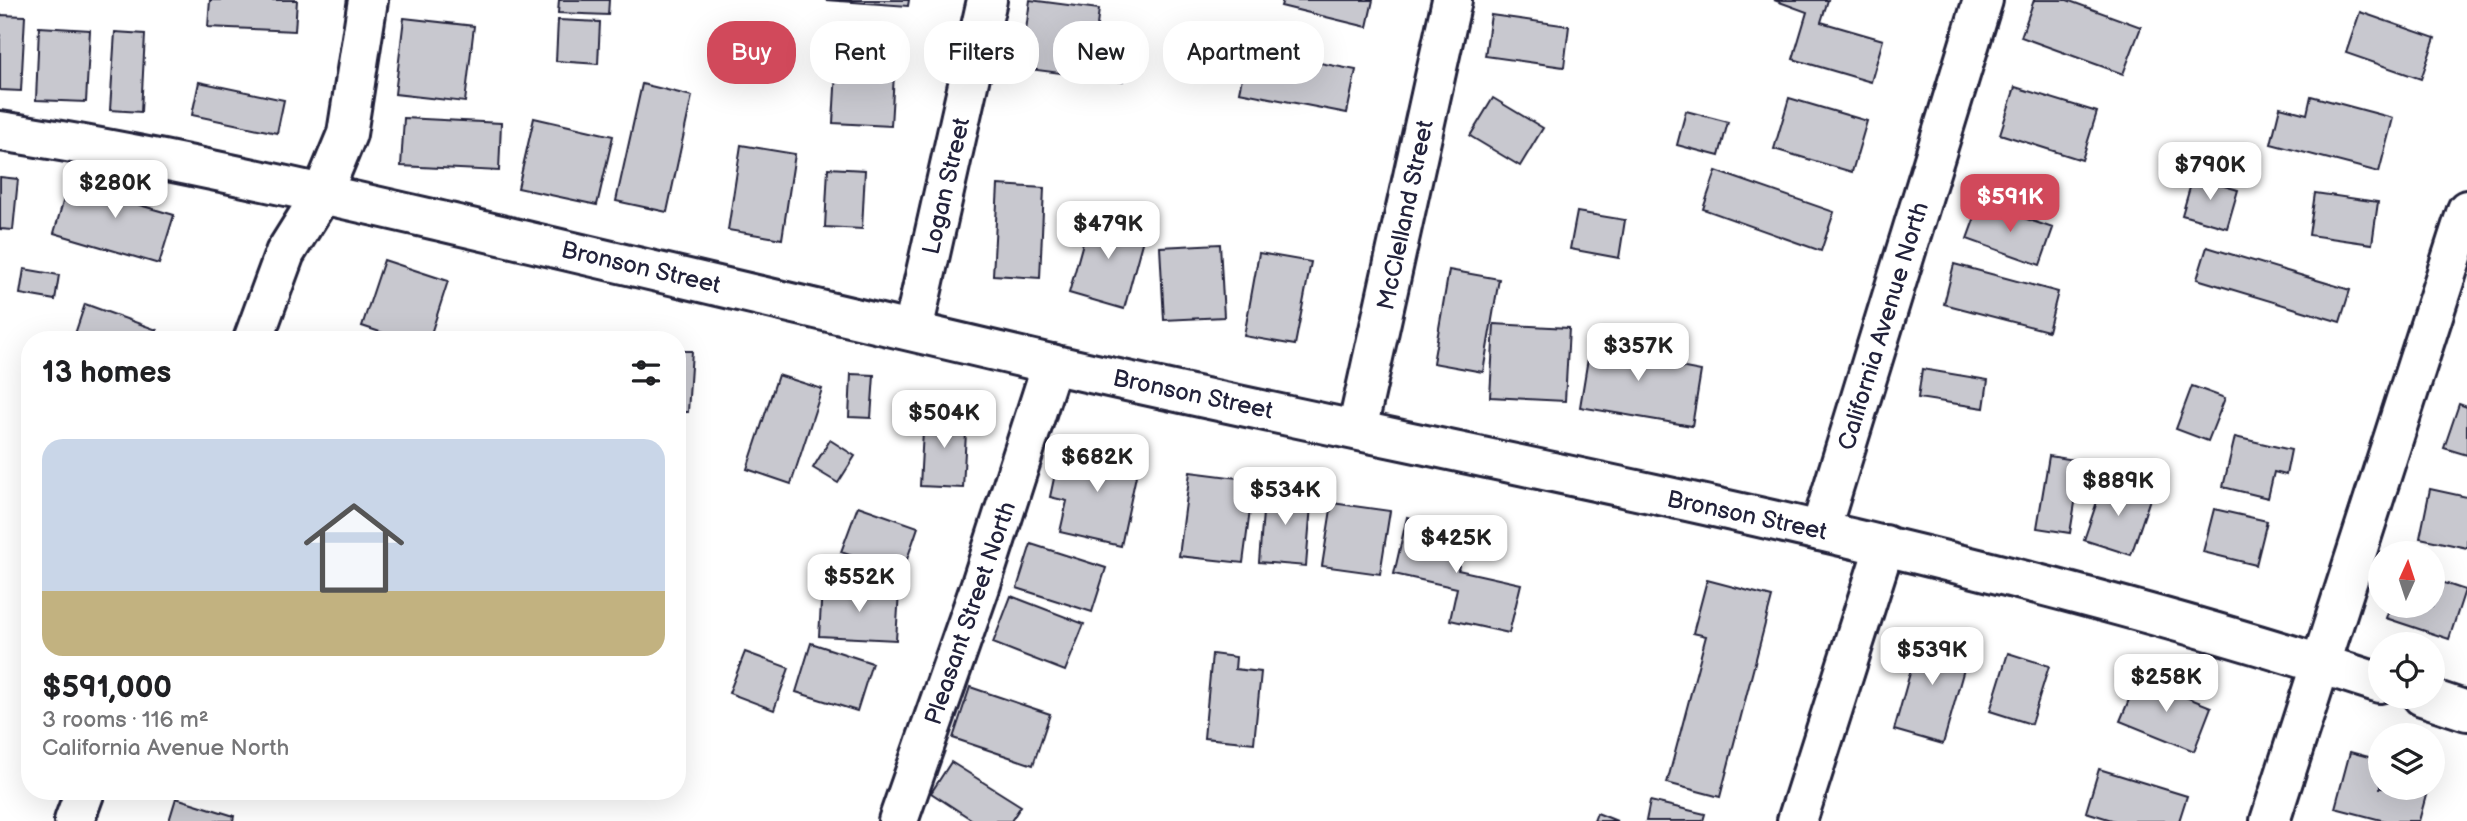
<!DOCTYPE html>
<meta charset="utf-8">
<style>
body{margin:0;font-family:"Balsamiq Sans",sans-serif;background:#f6f6f6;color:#202124;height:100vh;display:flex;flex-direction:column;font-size:26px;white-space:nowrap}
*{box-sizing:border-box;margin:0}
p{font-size:23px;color:#757577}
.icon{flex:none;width:38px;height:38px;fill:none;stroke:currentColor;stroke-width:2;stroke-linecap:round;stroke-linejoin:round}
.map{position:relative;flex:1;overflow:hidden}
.drawer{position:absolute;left:21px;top:331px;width:665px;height:469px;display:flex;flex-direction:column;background:#fff;border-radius:28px;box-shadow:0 7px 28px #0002}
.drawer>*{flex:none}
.banner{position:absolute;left:707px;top:21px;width:665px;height:63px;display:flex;gap:14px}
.needle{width:46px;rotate:3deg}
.fabs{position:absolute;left:2368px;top:541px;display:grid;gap:14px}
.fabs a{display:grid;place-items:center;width:77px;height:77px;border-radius:50%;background:#fff;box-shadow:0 7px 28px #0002;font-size:35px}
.price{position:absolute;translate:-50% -60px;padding:0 16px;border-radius:14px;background:#fff;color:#222;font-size:23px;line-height:46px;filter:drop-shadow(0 2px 4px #0008)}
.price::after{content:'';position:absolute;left:50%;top:42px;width:21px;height:16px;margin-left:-10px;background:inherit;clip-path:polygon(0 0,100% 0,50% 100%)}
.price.current{background:#d1495b;color:#fff}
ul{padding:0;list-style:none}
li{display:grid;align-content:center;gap:14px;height:371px;padding:0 21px}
li span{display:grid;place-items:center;height:217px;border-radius:21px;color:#555}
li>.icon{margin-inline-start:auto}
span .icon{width:126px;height:126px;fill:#fffc;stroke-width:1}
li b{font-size:30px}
h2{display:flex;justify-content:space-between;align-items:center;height:84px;padding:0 21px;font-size:30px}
.pill{padding:0 24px;border-radius:28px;background:#fff;box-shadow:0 7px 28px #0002;font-size:24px;line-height:63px}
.pill.current{background:#d1495b;color:#fff}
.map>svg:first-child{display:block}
.building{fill:#c8c8cf;stroke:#22223b;stroke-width:2}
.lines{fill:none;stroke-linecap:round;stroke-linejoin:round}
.minor-casing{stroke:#22223b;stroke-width:44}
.minor{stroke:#fff;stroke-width:38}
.labels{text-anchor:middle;stroke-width:7;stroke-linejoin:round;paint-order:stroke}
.street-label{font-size:24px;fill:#22223b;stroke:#fff}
</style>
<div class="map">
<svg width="2467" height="821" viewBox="0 0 2467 821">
<rect width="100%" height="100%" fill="#fff"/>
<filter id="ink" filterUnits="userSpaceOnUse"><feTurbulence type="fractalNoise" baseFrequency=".0143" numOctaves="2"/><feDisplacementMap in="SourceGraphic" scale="14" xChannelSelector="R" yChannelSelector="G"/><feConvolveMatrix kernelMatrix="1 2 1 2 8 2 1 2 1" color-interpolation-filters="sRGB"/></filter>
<g filter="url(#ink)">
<!-- building -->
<g class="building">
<path d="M 210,0 L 297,0 L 295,31 L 208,27 Z"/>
<path d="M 559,0 L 609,0 L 608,15 L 558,13 Z"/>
<path d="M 825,0 L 909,0 L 908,6 Z"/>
<path d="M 1030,0 L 1099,9 L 1094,50 L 1126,54 L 1123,81 L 1021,68 Z"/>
<path d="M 1283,0 L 1373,0 L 1367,27 L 1281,6 Z"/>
<path d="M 1774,0 L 1828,0 L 1821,22 L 1883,40 L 1871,82 L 1793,59 L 1807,12 Z"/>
<path d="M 2034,0 L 2067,0 L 2141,27 L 2123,74 L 2021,37 Z"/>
<path d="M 2360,12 L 2435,38 L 2421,79 L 2346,53 Z"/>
<path d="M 0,15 L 25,16 L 21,91 L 0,90 Z"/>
<path d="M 1491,15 L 1569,26 L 1564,67 L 1485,56 Z"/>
<path d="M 404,18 L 474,26 L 465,102 L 395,94 Z"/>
<path d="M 558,20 L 600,22 L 598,64 L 556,61 Z"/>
<path d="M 39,27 L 90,30 L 86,102 L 36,100 Z"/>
<path d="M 115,32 L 145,34 L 141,112 L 110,110 Z"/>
<path d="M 1248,49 L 1356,70 L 1347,113 L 1239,92 Z"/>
<path d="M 836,71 L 894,74 L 891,126 L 833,123 Z"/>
<path d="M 199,82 L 284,100 L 277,133 L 192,115 Z"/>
<path d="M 642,84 L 692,96 L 667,212 L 616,201 Z"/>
<path d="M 2015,87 L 2097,112 L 2082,160 L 2000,134 Z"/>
<path d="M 2311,96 L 2393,118 L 2379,172 L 2271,144 L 2280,107 L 2307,114 Z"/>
<path d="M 1493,98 L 1543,128 L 1520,166 L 1470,136 Z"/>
<path d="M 1789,98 L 1867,121 L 1852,172 L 1774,149 Z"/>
<path d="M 1686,111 L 1728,122 L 1719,156 L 1677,145 Z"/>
<path d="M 404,118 L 501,123 L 499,171 L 401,166 Z"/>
<path d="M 534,118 L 613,136 L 597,205 L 518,188 Z"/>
<path d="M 741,145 L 795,154 L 782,239 L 728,230 Z"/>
<path d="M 100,167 L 133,177 L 126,201 L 174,215 L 159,264 L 54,233 L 65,195 L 90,203 Z"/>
<path d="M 828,168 L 865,170 L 862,229 L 825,227 Z"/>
<path d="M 1716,171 L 1834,212 L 1821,251 L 1703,209 Z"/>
<path d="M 0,177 L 18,179 L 13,230 L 0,229 Z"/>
<path d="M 2193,177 L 2238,190 L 2227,228 L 2182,215 Z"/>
<path d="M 998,185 L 1044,188 L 1040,278 L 993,275 Z"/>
<path d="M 2315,193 L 2378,202 L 2372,244 L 2309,235 Z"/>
<path d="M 1980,203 L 2053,228 L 2040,265 L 1967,239 Z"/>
<path d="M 1577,212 L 1625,220 L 1619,258 L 1570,249 Z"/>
<path d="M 1091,214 L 1146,228 L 1124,309 L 1069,293 Z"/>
<path d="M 1220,244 L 1224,317 L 1164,320 L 1160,247 Z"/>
<path d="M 2207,247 L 2350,290 L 2340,322 L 2197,279 Z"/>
<path d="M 1259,253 L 1311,262 L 1295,345 L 1244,336 Z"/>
<path d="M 384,260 L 448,281 L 429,340 L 404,340 L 362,326 Z"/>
<path d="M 1954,264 L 2058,292 L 2048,331 L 1944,304 Z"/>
<path d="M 24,269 L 59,275 L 55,300 L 20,294 Z"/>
<path d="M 1449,270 L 1499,279 L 1483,372 L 1433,363 Z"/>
<path d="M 85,304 L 157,330 L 153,340 L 73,340 Z"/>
<path d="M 1494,324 L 1569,328 L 1565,401 L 1490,397 Z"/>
<path d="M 1592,334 L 1651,344 L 1648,361 L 1701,371 L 1692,426 L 1580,407 Z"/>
<path d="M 677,351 L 692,351 L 688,412 L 677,412 Z"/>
<path d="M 1922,369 L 1988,380 L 1984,408 L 1918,398 Z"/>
<path d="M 851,374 L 874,375 L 871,418 L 849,417 Z"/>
<path d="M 778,375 L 822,389 L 791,484 L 747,469 Z"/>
<path d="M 2192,386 L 2225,398 L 2208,441 L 2176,429 Z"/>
<path d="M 2459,404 L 2467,407 L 2467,455 L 2444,448 Z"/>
<path d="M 924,412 L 967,414 L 963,488 L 920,486 Z"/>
<path d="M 2235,437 L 2291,450 L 2286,475 L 2274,472 L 2268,498 L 2223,487 Z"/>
<path d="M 830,440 L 855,456 L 838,483 L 813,468 Z"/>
<path d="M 1076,444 L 1140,457 L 1121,546 L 1060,532 L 1067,501 L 1050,497 L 1056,469 L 1070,472 Z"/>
<path d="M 2049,456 L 2082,461 L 2070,533 L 2037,528 Z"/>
<path d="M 1190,472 L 1254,480 L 1243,563 L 1179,556 Z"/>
<path d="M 2104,481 L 2151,496 L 2131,555 L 2084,540 Z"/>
<path d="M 1265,488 L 1312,493 L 1306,566 L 1259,562 Z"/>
<path d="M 2430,489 L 2467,497 L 2467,548 L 2420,538 Z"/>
<path d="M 1332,503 L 1390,511 L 1380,574 L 1322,566 Z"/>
<path d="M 858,506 L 918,527 L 902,574 L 841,552 Z"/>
<path d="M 2214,509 L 2267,521 L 2256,565 L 2203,552 Z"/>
<path d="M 1407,517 L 1467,530 L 1458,570 L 1521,584 L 1509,633 L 1450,620 L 1457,588 L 1394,574 Z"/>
<path d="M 1031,544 L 1106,568 L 1092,612 L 1017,588 Z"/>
<path d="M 2432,579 L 2465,590 L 2449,639 L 2386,618 L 2390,606 L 2432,606 Z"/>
<path d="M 1707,580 L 1772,597 L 1720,797 L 1667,783 L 1706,636 L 1693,633 Z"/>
<path d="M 822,588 L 899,592 L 896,640 L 819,636 Z"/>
<path d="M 1011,596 L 1084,624 L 1065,671 L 993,643 Z"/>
<path d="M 1922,630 L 1971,644 L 1943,744 L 1894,730 Z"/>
<path d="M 811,643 L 872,663 L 857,711 L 796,692 Z"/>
<path d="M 745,652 L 789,668 L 774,710 L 729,693 Z"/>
<path d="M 2008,653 L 2049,666 L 2031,724 L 1990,711 Z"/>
<path d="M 1212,654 L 1236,657 L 1235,669 L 1261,672 L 1254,743 L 1204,738 Z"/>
<path d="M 2138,678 L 2211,707 L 2194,751 L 2120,721 Z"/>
<path d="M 970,687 L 1050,714 L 1033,765 L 953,738 Z"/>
<path d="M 2350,752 L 2380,760 L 2380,788 L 2428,788 L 2419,821 L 2385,821 L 2335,808 Z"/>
<path d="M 951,762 L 1021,806 L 1011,821 L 974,821 L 931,793 Z"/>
<path d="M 2099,769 L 2187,796 L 2179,821 L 2115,821 L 2086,812 Z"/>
<path d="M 176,798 L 234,816 L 233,821 L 169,821 Z"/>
<path d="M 1650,801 L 1705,814 L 1703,821 L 1646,821 Z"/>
<path d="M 1597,813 L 1617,821 L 1594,821 Z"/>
</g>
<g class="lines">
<defs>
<g id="minor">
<path d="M 0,131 C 150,154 297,188 445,222 C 648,269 851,319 1055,365 C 1498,465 1947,542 2380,683"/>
<path d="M 913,330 L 987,0"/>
<path d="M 253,340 L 285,253 L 322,194 L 347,134 L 368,0"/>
<path d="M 1357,430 L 1452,0"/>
<path d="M 1820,531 L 1983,0"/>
<path d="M 2422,696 L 2467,711"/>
<path d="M 74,821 L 85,791"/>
<path d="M 898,821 L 980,587 L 1052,364"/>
<path d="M 1797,821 L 1885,545"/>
<path d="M 2270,821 L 2467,210"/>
</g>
</defs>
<!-- minor casing -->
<use href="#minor" class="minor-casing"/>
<!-- minor -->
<use href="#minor" class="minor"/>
</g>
</g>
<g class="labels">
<!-- street labels -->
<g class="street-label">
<text transform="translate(946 186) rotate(-77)" y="8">Logan Street</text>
<text transform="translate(1405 215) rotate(-78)" y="8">McClelland Street</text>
<text transform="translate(641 267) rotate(13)" y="8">Bronson Street</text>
<text transform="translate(1883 326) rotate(-73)" y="8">California Avenue North</text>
<text transform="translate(1193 394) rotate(12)" y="8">Bronson Street</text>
<text transform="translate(1747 515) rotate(12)" y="8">Bronson Street</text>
<text transform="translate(970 613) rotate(-71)" y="8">Pleasant Street North</text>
</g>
</g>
</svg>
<div class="fabs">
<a><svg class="needle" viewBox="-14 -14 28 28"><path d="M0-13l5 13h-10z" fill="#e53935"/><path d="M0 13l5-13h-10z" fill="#757577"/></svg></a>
<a><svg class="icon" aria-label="locate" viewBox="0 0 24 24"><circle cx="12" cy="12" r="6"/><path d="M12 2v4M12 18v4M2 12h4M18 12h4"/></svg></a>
<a><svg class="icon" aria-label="layers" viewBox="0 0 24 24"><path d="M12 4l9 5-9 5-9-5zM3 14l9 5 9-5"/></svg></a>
</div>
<b class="price" style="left:2210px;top:202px">$790K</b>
<b class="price" style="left:115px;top:220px">$280K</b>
<b class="price current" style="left:2010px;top:234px">$591K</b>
<b class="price" style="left:1108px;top:261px">$479K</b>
<b class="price" style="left:1638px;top:383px">$357K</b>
<b class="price" style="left:944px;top:450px">$504K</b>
<b class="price" style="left:1097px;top:494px">$682K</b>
<b class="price" style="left:2118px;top:518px">$889K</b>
<b class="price" style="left:1285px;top:527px">$534K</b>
<b class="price" style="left:1456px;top:575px">$425K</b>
<b class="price" style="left:859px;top:614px">$552K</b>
<b class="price" style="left:1932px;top:687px">$539K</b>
<b class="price" style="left:2166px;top:714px">$258K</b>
<div class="banner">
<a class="pill current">Buy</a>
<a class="pill">Rent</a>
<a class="pill">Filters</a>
<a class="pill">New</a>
<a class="pill">Apartment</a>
</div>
<section class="drawer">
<h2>13 homes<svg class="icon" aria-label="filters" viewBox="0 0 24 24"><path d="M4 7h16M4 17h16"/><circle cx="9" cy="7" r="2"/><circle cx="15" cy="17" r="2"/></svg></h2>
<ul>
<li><span style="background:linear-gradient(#c9d6e8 70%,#c2b280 0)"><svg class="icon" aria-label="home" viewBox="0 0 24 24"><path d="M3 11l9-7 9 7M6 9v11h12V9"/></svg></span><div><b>$591,000</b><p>3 rooms · 116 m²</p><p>California Avenue North</p></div></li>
</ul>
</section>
</div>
